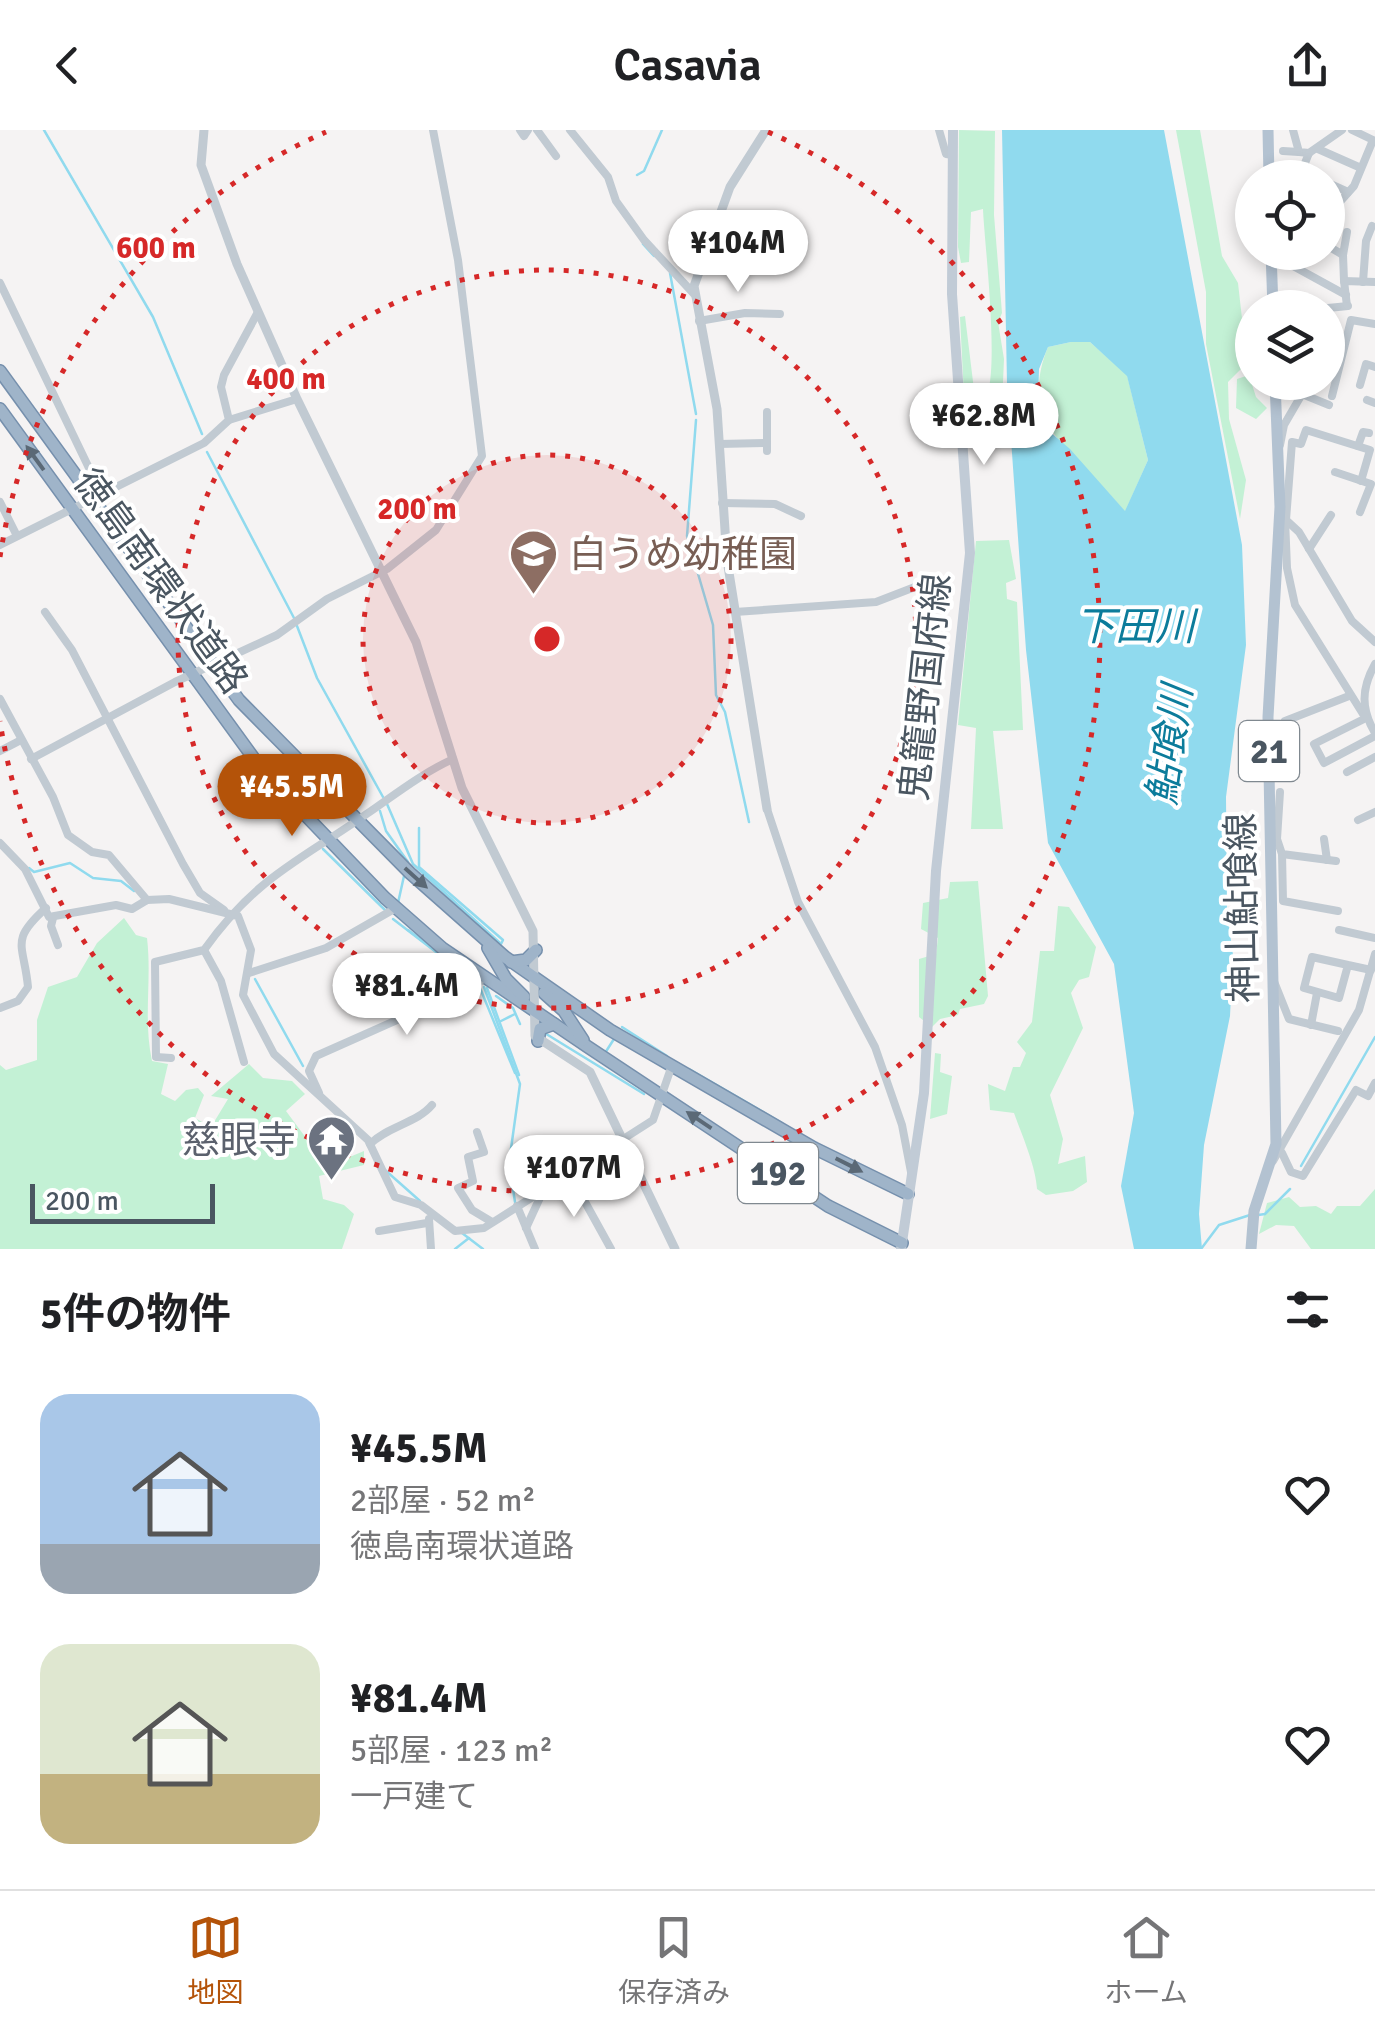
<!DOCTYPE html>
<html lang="ja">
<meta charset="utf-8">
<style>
body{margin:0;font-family:Signika,"Noto Sans JP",sans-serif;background:#f6f6f6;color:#202124;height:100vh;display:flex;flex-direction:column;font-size:38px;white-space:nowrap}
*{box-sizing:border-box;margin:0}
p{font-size:32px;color:#757577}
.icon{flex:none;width:55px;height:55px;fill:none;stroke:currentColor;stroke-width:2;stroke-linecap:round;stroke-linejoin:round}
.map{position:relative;height:1119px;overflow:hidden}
.drawer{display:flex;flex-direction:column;background:#fff;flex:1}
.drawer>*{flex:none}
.fabs{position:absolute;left:1235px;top:30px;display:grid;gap:20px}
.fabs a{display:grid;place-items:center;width:110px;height:110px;border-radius:50%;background:#fff;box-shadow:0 5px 15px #0003;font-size:50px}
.scale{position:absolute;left:30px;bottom:25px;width:185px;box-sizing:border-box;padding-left:10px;border:5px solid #4a5661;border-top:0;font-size:28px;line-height:35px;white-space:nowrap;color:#4a5661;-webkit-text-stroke:8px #fff;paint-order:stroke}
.price{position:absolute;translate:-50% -85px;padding:0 22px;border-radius:35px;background:#fff;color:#222;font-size:32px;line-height:65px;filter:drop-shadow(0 2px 5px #0008)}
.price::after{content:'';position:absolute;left:50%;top:60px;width:30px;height:22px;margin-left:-15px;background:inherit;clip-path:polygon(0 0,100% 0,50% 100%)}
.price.active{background:#b45309;color:#fff}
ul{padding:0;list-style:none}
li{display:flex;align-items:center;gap:30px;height:250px;padding:0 40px}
li span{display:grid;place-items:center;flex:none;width:280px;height:200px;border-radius:30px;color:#555}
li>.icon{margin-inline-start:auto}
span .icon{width:120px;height:120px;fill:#fffc;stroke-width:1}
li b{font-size:42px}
h2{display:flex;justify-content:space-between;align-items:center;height:120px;padding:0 40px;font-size:42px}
header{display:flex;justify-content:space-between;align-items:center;height:130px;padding:0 40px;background:#fff;font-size:45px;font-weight:600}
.tab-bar{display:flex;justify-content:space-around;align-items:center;height:140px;border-top:2px solid #e0e0e0;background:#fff;font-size:28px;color:#757577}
.tab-bar a{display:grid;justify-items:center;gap:5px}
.tab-bar .active{color:#b45309}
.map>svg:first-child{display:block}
.green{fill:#c3f1d5}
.water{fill:#90daee;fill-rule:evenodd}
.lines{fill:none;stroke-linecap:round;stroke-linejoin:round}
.stream{stroke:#90daee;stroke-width:2.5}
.trunk-casing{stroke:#7690ad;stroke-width:14}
.minor{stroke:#c1cad2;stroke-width:8}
.tertiary{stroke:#c1cad2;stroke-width:9}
.secondary{stroke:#c1cbd6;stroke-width:10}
.primary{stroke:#b3c2d1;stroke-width:11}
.trunk{stroke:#9fb4c9;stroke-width:11}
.oneway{fill:#5b6976}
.ring{fill:none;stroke:#d62828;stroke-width:5;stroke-dasharray:5 10}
.labels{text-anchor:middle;stroke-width:8;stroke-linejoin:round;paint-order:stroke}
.shield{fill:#fff;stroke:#808990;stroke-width:2.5}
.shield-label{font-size:35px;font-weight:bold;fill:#4a5661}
.education-label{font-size:38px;fill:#785e54;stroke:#fff;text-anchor:start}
.street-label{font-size:38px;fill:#4a5661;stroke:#fff}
.worship-label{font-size:38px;fill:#5b616d;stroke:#fff;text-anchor:end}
.water-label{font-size:40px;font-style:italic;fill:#0c7c9b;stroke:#fff}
.centre{fill:#d62828;stroke:#fff;stroke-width:5}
.ring-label{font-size:30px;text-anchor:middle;font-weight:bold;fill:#d62828;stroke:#fff;stroke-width:8;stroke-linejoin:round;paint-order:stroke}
</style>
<header><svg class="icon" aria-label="back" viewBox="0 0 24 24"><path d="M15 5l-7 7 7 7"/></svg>Casavia<svg class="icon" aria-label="share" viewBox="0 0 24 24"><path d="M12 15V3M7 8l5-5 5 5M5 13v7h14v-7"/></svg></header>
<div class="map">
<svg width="1375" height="1119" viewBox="0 0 1375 1119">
<rect width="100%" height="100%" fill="#f5f3f3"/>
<!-- green -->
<g class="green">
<path d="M 959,0 L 995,1 L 994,85 L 1002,183 L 998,192 L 1004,229 L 1001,297 L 995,305 L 989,280 L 967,275 L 964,266 L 960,187 L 965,186 L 975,268 L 983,271 C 1002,257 984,109 983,79 L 971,82 L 969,132 L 961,133 L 958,117 Z"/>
<path d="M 1176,0 L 1200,0 L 1222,126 L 1238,153 L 1247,233 L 1228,252 L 1229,289 L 1246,350 L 1240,389 L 1206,214 L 1206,162 Z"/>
<path d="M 1071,212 L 1090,212 L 1127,245 L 1148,330 L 1125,382 C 1080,325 1015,297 1048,217 Z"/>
<path d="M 1249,245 L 1256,267 L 1267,278 L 1256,289 L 1236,278 L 1237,249 Z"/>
<path d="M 1009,410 L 1016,449 L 1006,453 L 1007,469 L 1017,472 L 1023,600 L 993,601 L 1003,699 L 971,699 L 976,598 L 958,595 L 976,411 Z"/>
<path d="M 978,751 L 988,866 L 984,874 L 960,879 L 958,885 L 940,889 L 932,897 L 919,887 L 919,829 L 936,824 L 938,808 L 921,799 L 923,773 L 948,768 L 950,752 Z"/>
<path d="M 1058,776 L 1069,777 L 1096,817 L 1089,847 L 1079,850 L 1071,863 L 1083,898 L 1050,965 L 1063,1009 L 1058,1034 L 1085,1026 L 1087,1052 L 1073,1061 L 1046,1065 L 1037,1059 C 1036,1037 1022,1005 1014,983 L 990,980 L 988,954 L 1005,961 L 1013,937 L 1020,937 L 1026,923 L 1017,912 L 1032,892 L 1040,821 L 1054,821 Z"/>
<path d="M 124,788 L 136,805 L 147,808 C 152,851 143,889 152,931 L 168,934 L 161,964 L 175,971 L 186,960 L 198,958 L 204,965 L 195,988 L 211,997 L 228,969 L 211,966 L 249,934 L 263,948 L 292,951 L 305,964 L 286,981 L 309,1012 L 325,1003 L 338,1006 L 339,1022 L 352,1026 L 364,1021 L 364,1035 L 319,1046 L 323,1069 L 344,1075 L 354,1084 L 342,1119 L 0,1119 L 0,935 L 6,940 L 37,930 L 37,890 L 48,857 L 77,847 L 97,813 Z"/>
<path d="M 935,923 L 941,924 L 940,942 L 952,946 L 947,984 L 930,989 Z"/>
<path d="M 1375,1059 L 1375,1119 L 1311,1119 L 1294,1096 L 1276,1095 L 1259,1104 L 1267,1073 L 1289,1067 L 1300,1077 L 1316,1076 L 1331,1084 L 1337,1076 L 1360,1076 Z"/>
</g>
<!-- water -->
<path class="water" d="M 1002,0 L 1164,0 L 1242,415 L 1246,515 L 1226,667 L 1227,782 L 1233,825 L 1230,886 L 1204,1015 L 1199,1084 L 1202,1119 L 1134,1119 L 1121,1056 L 1134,983 L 1114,834 L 1048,713 L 1026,520 L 1007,253 ZM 1071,212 L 1090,212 L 1127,246 L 1148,330 L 1125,381 L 1070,319 L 1049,301 L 1038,272 L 1039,239 L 1048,217 Z"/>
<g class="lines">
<!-- stream -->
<g class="stream">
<path d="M 44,0 L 153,187 L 202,304"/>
<path d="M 637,45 L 644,41 L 662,0"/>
<path d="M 643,114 L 654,126"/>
<path d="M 670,143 L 696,284"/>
<path d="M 696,290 L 687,406 L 713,495 L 716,565 L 725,582 L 749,692"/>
<path d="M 207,322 L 294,488"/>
<path d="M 297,496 L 317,548 L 383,667"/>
<path d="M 387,674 L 413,734 L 500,813"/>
<path d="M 380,681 L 386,701 L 408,732"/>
<path d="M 419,698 L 419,737 L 503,810 L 501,814"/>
<path d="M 323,719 L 385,780"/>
<path d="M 29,738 L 34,742 L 70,733 L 93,748 L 121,751 L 134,761"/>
<path d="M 398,773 L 404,746"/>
<path d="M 393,789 L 475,852"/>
<path d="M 408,800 L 476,850"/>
<path d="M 255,849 L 303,936"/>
<path d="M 484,857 L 520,954 L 509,1033 L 515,1072"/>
<path d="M 480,858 L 515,943"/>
<path d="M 487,858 L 519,945"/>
<path d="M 496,866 L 513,878 L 520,894"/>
<path d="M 501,891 L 515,884"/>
<path d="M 622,897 L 667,926"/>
<path d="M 543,902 L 644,964"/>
<path d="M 605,923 L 614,909"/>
<path d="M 689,939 L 782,993"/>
<path d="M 1301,1036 L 1375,907"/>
<path d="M 385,1040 L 420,1071"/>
<path d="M 546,1063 L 560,1054"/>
<path d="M 1258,1085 L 1265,1084 L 1290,1059"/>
<path d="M 462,1103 L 483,1119"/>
<path d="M 455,1119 L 469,1108"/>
<path d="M 1201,1119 L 1219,1095 L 1250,1085"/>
</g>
<defs>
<g id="trunk">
<path d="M 0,241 L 239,570 L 410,743 L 505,827 L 610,900 L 814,1018 L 908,1064"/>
<path d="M 0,279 L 263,641 L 385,768 L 442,818 L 588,917 L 828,1076 L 902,1113"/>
<path d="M 488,818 L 506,849 L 524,867"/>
<path d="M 511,832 L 526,830 L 536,820"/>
<path d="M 544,863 L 564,881 L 583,910"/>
<path d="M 538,911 L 540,899 L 554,894"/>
</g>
</defs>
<!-- trunk casing -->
<use href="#trunk" class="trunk-casing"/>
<!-- minor -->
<g class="minor">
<path d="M 520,0 L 524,6 L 528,0"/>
<path d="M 537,0 L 556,26"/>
<path d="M 570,0 L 608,47 L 616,71 L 644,110 L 694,164"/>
<path d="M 939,0 L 946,24 L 953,25"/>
<path d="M 1293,0 L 1299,22 L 1309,23"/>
<path d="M 1318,19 L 1361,38"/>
<path d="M 1283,21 L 1299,22"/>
<path d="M 1302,41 L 1315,48"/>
<path d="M 1299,48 L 1309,23 L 1342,0"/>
<path d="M 1328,53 L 1348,62"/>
<path d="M 1328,85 L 1354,56 L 1373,10 L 1352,0"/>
<path d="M 1328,116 L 1343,125 L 1344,151"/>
<path d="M 1343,125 L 1347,102"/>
<path d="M 1284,131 L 1346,165"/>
<path d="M 1363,152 L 1366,111 L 1372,96"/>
<path d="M 0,153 L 101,363"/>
<path d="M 1347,176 L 1344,151 L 1375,152"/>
<path d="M 1328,178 L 1348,176"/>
<path d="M 699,191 L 745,183 L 780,184"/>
<path d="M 1360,255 L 1366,234 L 1375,237"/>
<path d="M 1332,266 L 1351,190 L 1375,194"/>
<path d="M 1367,270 L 1375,273"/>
<path d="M 767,282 L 767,321"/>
<path d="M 229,290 L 297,269"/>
<path d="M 719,314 L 767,313"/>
<path d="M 1280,315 L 1284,295 L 1302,264 L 1329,275"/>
<path d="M 1358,316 L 1363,302 L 1369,303"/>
<path d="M 1335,342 L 1371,354 L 1360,382"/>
<path d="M 1361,351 L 1370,320 L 1306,300 L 1301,314 L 1292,312 L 1286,390 L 1299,402 L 1352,491 L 1375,512"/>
<path d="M 0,372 L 17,406"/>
<path d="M 722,373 L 775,374 L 801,386"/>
<path d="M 1285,389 L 1287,438 L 1295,475 L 1363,584"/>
<path d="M 0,415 L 204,313 L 229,290 L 221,257 L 224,245 L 258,182"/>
<path d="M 1309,419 L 1331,385"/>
<path d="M 45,482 L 72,520 L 183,734 L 200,763 L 224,780"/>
<path d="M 735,482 L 876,472 L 920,455"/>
<path d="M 1375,534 C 1361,559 1361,579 1375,603"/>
<path d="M 0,569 L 53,667 L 68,705 L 92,722 L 109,725 L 147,770"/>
<path d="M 1366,588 L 1314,614 L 1324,633 L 1375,606"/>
<path d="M 1285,591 L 1349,566"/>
<path d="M 0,621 L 21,610"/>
<path d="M 31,629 L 175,552 L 277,505 L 327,469 L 387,439 L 436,400 L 482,326 L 458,130 L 433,0"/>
<path d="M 1347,642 L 1375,627"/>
<path d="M 767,679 L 798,772 L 875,917 L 902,995 L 911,1042"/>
<path d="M 1358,690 L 1375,682"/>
<path d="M 1270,708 L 1277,709 L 1282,724 L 1336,731"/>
<path d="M 1277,709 L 1280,662"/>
<path d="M 1324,709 L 1327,730"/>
<path d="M 0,713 L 25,739 L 49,787 L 116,775 L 132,779 L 147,770 L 169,769 L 238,786 L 251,820 L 243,865 L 274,924 L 368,1010 L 395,1067 L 421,1075 L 455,1101 L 484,1098 L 653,990 L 671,938"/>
<path d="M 1282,724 L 1283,771 L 1338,781"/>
<path d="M 53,788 L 51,796 L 58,815"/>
<path d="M 1339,800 L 1375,808"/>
<path d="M 204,820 L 221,851 L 244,932"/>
<path d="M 1348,835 L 1312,827 L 1304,858 L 1339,868 L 1348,835 L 1371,840"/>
<path d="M 249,843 L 326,818 L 396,778"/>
<path d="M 1273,849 L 1289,889 L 1338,901"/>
<path d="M 0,878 L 18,871 L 28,857 C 24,814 9,811 46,778"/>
<path d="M 1311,895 L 1317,863"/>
<path d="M 171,928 L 156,927 L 155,832 L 204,820 C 256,747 298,732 368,683 C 397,663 421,644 453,629"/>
<path d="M 319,963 L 309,941 L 316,926 L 478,854 L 484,846"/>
<path d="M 477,1002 L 484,1022 L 468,1027 L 473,1051 L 458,1058 L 472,1080 L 492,1092"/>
<path d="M 370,1014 C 388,996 417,993 432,975"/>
<path d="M 1282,1023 L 1291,1042 L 1303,1046 L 1356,960 L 1368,966 L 1375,953"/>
<path d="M 1273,1031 L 1359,880 L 1375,824"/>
<path d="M 569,1043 L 611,1119"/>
<path d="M 517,1076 L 535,1119"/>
<path d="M 429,1089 L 431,1119"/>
<path d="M 526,1098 L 543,1061"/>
<path d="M 379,1101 L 427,1093"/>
</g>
<!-- tertiary -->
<g class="tertiary">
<path d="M 204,0 L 201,35 L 237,134 L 297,269 L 416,512 L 462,658 L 533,801 L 535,906 L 590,942 L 675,1119"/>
<path d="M 766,0 L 730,57 L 694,156 L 717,279 L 727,430 L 767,679"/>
</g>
<!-- secondary -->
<path class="secondary" d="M 901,1119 L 924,963 L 936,741 L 970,423 L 952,164 L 953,0"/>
<!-- primary -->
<g class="primary">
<path d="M 1268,0 L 1269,48"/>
<path d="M 1271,122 L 1273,178"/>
<path d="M 1251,1119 L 1254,1081 L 1276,1014 L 1268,587 L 1280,377 L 1275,252"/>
</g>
<!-- trunk -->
<use href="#trunk" class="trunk"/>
</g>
<!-- one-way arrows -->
<defs><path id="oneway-solid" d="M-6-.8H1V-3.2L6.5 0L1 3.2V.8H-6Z" transform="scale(2.5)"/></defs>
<g class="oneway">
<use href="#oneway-solid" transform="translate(35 328) rotate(-126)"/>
<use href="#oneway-solid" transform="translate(416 748) rotate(42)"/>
<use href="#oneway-solid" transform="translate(699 990) rotate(-146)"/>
<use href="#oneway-solid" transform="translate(849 1035) rotate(27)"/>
</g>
<!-- distance rings -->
<circle cx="547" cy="509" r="184" fill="#d62828" fill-opacity=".12"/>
<g class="ring">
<circle cx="547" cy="509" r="184"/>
<circle cx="547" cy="509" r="369"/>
<path d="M0 427A553 553 0 0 1 326 2M768 2A553 553 0 1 1 0 591"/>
</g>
<!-- icons -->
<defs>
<symbol id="school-pin" viewBox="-11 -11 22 30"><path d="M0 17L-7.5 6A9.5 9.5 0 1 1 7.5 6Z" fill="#8d6e63" stroke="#fff"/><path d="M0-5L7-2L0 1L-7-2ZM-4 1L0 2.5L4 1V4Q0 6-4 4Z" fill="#fff"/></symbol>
<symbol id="temple-pin" viewBox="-11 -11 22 30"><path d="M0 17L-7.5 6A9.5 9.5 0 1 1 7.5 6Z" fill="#6b7280" stroke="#fff"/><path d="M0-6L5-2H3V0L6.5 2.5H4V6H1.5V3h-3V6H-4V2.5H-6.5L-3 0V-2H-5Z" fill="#fff"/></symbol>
</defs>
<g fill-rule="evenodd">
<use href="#school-pin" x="506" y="396" width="55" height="75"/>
<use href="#temple-pin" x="304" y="982" width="55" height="75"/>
</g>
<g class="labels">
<!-- shield labels -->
<g class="shield">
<rect x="1239" y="591" width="60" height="60" rx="8"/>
<rect x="738" y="1013" width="80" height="60" rx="8"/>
</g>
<g class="shield-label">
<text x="1269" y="633">21</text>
<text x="778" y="1055">192</text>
</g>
<!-- education labels -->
<g class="education-label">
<text x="569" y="437">白うめ幼稚園</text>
</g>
<!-- street labels -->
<g class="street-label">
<text transform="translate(161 451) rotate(54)" y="13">徳島南環状道路</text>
<text transform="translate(925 557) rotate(-84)" y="13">鬼籠野国府線</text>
<text transform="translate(1242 778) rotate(-91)" y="13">神山鮎喰線</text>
</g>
<!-- worship labels -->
<g class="worship-label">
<text x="296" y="1023">慈眼寺</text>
</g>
<!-- water labels -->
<g class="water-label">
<text x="1135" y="510">下田川</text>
<text transform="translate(1169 615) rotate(-82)" y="14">鮎喰川</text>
</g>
</g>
<circle cx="547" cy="509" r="15" class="centre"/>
<g class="ring-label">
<text x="156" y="128">600 m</text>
<text x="286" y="259">400 m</text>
<text x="417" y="389">200 m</text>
</g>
</svg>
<div class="fabs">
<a><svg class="icon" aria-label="locate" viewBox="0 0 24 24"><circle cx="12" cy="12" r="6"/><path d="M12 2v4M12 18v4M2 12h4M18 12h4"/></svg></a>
<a><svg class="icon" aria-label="layers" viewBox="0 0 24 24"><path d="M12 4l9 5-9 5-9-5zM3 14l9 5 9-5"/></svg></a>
</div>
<div class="scale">200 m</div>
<b class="price" style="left:738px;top:165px">¥104M</b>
<b class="price" style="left:984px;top:338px">¥62.8M</b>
<b class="price active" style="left:292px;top:709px">¥45.5M</b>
<b class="price" style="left:407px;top:908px">¥81.4M</b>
<b class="price" style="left:574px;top:1090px">¥107M</b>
</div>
<section class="drawer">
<h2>5件の物件<svg class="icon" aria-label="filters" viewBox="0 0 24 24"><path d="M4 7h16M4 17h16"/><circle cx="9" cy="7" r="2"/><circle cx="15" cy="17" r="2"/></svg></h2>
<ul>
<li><span style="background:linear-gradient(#a9c7e8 75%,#9aa5b1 0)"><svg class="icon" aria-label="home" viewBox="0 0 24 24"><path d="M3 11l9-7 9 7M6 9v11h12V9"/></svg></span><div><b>¥45.5M</b><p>2部屋 · 52 m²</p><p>徳島南環状道路</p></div><svg class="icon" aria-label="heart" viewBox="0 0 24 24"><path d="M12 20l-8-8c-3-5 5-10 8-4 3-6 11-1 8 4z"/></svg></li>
<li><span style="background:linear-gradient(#dfe7d0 65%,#c2b280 0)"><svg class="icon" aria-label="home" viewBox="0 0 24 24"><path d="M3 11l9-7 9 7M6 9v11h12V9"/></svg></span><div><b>¥81.4M</b><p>5部屋 · 123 m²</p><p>一戸建て</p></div><svg class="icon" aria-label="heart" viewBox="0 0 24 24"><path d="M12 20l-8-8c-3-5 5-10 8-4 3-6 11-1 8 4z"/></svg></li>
</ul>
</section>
<nav class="tab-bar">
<a class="active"><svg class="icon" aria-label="map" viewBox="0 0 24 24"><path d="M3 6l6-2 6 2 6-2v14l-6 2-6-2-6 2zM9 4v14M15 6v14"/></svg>地図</a>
<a><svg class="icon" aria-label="saved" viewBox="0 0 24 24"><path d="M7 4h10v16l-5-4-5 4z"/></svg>保存済み</a>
<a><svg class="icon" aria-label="home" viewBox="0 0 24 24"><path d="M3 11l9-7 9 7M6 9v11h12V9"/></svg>ホーム</a>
</nav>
